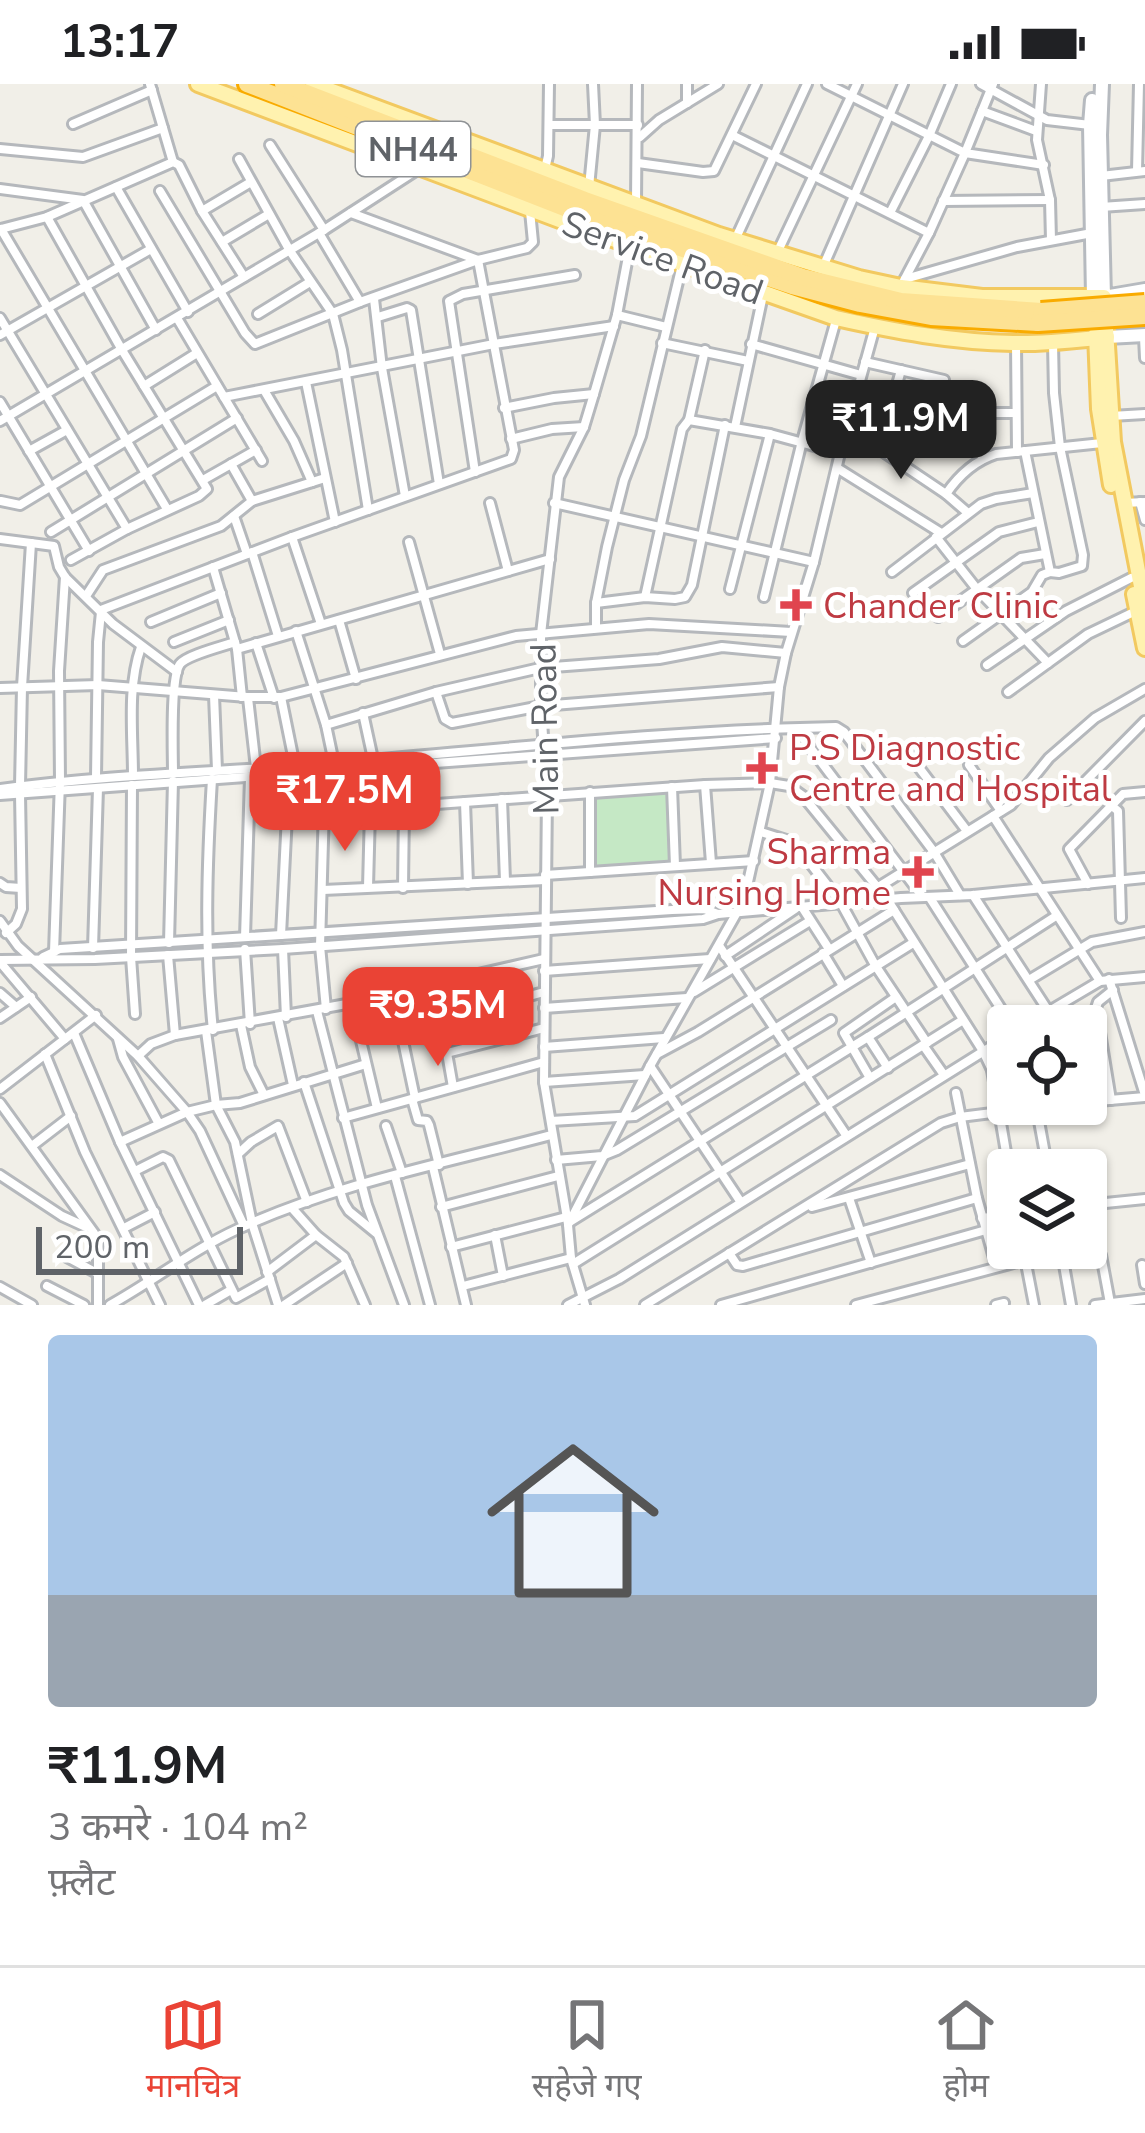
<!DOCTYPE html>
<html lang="hi">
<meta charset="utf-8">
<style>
body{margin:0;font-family:"Nunito Sans","Noto Sans Devanagari",sans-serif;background:#f2f2f2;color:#202124;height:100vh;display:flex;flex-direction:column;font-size:45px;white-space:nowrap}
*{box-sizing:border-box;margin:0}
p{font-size:39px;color:#757577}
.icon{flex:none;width:66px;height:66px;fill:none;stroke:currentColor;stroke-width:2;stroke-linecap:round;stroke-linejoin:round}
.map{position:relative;height:1221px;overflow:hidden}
.panel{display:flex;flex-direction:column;background:#fff;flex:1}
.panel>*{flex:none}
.controls{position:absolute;left:987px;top:921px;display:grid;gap:24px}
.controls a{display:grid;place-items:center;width:120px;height:120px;border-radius:12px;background:#fff;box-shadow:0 3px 9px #0004;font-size:60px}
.scale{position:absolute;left:36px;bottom:30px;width:207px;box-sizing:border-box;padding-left:12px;border:6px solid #5f6368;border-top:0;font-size:33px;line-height:42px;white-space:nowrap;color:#5f6368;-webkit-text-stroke:9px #fff;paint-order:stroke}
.price{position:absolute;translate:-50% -102px;padding:0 27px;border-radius:24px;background:#ea4335;color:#fff;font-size:39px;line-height:78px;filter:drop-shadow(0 3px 6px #0008)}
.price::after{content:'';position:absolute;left:50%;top:72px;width:36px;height:27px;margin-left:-18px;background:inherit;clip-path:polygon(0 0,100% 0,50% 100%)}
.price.current{background:#222;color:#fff}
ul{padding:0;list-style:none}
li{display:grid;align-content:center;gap:24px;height:636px;padding:0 48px}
li span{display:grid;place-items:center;height:372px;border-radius:12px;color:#555}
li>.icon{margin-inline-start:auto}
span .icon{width:216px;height:216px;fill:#fffc;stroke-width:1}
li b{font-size:51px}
.status{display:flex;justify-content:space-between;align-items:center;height:84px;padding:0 60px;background:#fff;direction:ltr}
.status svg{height:33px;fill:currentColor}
.tabs{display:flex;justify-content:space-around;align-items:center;height:168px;border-top:3px solid #e0e0e0;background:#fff;font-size:33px;color:#757577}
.tabs a{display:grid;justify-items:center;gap:6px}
.tabs .current{color:#ea4335}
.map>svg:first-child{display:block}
.green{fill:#c5e8c5}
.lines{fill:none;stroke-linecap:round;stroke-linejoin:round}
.street-casing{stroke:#b5b8bc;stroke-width:14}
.secondary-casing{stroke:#b6babf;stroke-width:18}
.primary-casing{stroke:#f2c960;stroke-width:20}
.highway-casing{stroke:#f9ab00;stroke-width:22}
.street{stroke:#fff;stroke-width:8}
.secondary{stroke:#fff;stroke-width:12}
.primary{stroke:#fff2af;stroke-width:14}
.highway{stroke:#fde293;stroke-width:16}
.highway-bridge-casing{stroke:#f9ab00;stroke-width:22;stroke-linecap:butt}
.highway-bridge{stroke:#fde293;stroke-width:16}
.health-dot{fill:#e0444e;stroke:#fff;stroke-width:4.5}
.labels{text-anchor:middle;stroke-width:10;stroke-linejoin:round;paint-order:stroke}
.shield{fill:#fff;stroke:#8f9295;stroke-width:3}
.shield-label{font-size:33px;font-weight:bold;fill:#5f6368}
.street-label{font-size:36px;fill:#5f6368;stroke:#fff}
.health-label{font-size:36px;fill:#be3a42;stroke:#fff;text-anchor:start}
</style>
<div class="status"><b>13:17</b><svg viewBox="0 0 49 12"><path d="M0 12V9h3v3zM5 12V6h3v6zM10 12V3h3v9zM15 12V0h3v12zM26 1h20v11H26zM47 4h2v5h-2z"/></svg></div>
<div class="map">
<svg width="1145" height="1221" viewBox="0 0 1145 1221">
<rect width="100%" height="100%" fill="#f1efe8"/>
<!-- green -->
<path class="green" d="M 669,708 L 671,779 L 584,784 L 586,712 Z"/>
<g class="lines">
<defs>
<g id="street">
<path d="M 150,0 L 173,78"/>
<path d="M 687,0 L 687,19"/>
<path d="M 827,0 L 965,69 L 929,149 L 901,202"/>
<path d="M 981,0 L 1047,36 L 1090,41"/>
<path d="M 993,0 L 965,69 L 1044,81"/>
<path d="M 1041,0 L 1037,56 L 1050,116 L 1051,156"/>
<path d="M 982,27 L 1036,47"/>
<path d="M 73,40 L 152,6"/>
<path d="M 549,41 L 638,41"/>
<path d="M 732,51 L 929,149"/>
<path d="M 640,53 L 659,36 L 718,0"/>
<path d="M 270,61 L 324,146"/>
<path d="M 0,65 L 83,73 L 163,44"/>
<path d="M 239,75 L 290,167 L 333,230 L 342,266 L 368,426"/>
<path d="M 638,79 L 703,88 L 714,87 L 756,0"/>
<path d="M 545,85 L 548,72 L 549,0"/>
<path d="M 1137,87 L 1139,0"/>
<path d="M 1101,92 L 1145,87"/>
<path d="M 116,103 L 188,228"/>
<path d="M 589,103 L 595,41 L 593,0"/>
<path d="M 0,105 L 83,116 L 156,246"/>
<path d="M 160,107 L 245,249 L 255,260 L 360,218 L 478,176 L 527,164 L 533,158 L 530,127"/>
<path d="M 943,117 L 1050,116"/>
<path d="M 636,118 L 637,0"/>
<path d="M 1101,123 L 1145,120"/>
<path d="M 202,127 L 251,98"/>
<path d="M 890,129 L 929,52 L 951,0"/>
<path d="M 47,133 L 122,266 L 207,405 L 199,412 L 127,445 L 71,476"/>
<path d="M 1,145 L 167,425"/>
<path d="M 1,145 L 47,133 L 173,78 L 179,81 L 202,127 L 244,193"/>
<path d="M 319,149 L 360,218"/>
<path d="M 735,156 L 807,0"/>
<path d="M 222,158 L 269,130"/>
<path d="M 778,167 L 857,0"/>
<path d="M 823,183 L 903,0"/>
<path d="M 905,195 L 1017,163 L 1092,149"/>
<path d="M 374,215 L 382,284 L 405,412"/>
<path d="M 258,230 L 310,198"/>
<path d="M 617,231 L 666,243"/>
<path d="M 378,233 L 407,224 L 411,226 L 439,400"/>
<path d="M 0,234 L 127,445"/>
<path d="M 177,234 L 262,377"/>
<path d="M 0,251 L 151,165"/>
<path d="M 1144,253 L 1145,274"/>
<path d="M 662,259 L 748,277"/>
<path d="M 1016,259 L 1017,368"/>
<path d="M 751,260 L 861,291"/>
<path d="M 865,278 L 944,296"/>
<path d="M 901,286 L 891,322 L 896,330 L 956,343 L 989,329 L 1016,329"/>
<path d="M 306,298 L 335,438"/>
<path d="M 144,302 L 197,269"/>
<path d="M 264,306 L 294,357 L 312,398"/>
<path d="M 224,313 L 494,260 L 614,242"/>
<path d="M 0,318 L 89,467"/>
<path d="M 504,324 L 554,314 L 594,310"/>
<path d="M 1111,332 L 1145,330"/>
<path d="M 689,336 L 705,266"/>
<path d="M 0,337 L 324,146 L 420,84"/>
<path d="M 735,343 L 763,211"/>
<path d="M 961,343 L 983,374"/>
<path d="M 511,355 L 552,345 L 584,343"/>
<path d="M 879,365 L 946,410 L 968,429"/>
<path d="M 29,367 L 67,346"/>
<path d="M 1025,367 L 1050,488 L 1059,489 L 1082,482 L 1083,471 L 1060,363 L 1054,309 L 1053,259"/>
<path d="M 231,380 L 252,417"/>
<path d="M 837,384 L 941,449"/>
<path d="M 475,388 L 449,217 L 463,210 L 575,191"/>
<path d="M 203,396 L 256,366"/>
<path d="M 946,410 C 959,391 974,377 996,370 L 1102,359"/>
<path d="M 1,417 L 20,421 L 217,302"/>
<path d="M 1140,418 L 1145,436"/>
<path d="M 490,419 L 508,487"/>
<path d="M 554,419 L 814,478"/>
<path d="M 1124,419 L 1145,418"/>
<path d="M 234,432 L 247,470"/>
<path d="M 51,448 L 237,334"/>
<path d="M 292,453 L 321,540"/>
<path d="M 936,453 L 976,504 L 1048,579"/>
<path d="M 0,455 L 54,462 L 59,483 L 65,493 L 113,540 L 177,588"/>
<path d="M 409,458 L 440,570"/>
<path d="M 252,468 L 278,552"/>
<path d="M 213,483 L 237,565 L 242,613"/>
<path d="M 892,488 L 981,420 L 996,415 L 1033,409"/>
<path d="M 730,505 L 770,350"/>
<path d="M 913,509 L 999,448 L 1038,438"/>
<path d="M 86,512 L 103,486 L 221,442 L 252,417 L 325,394"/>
<path d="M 645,513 L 682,345 L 689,336 L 770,350 L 840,369"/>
<path d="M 764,513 L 802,357 L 836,236"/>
<path d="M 596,519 L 645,513 L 675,515 L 685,513 L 692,501 L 725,341"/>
<path d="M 101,526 L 292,453 L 511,375 L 514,366 L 478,176 L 351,129"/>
<path d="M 938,533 L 1021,474 L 1045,470"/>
<path d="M 339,536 L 356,595"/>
<path d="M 151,538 L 221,509"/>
<path d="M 596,544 L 596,519 L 607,463 L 624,396 L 641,352 L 682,181"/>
<path d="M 296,547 L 326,641"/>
<path d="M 963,557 L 1032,508 L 1042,491 L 1050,488"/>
<path d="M 174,558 L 229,536"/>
<path d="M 256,559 L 274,614"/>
<path d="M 237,565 L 550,475"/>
<path d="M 987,581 L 1066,527 L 1131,494"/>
<path d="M 0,604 L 98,601 L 247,613 L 281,613 L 516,552 L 649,540 L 791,548"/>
<path d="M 436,608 L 445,635 L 452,639 L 541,622 L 779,603"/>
<path d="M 1008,608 L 1088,550 L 1138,526"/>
<path d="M 214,611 L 217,686"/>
<path d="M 281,613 L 295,682"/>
<path d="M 248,614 L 256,684"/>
<path d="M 363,629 L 373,675"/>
<path d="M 797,646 L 922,812"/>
<path d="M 908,669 L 967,747"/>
<path d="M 334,679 L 326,641 L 436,608 L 540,584 L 659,575 L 722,563 L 786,569"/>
<path d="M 969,681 L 1001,727"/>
<path d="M 325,687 L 320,862 L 326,925"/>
<path d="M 173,689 C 173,670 170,593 180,580 C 187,571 224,562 235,558"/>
<path d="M 133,692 C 133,650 127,603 141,563"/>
<path d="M 96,693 L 98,558 L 101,528"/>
<path d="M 212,695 C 207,779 204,862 213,946"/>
<path d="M 132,701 L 131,873 L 135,930"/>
<path d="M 705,701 L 711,779"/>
<path d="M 20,702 L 22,603 L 31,459"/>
<path d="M 672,703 L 675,782"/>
<path d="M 0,705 C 112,690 224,688 336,679 C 502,665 669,646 836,643 L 844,648 L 934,768 L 960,811"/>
<path d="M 0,711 L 776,654"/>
<path d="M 502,715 L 505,797"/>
<path d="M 1067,716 L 1145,637"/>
<path d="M 465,718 L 468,800"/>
<path d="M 1112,722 L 1118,727 L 1121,834"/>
<path d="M 325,728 L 705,701 L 770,699 L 789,702 L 803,712 L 887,815 L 983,967 L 992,986 L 1009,1086"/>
<path d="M 993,732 L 1100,897"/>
<path d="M 761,748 L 786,756 L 807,775 L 841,819 L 875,881 L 927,959"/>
<path d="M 590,788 L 590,708"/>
<path d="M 545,791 L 754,777"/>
<path d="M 0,799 L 6,803 L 21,804"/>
<path d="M 1088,800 L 1069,765 L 1123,710 L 1145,708"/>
<path d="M 368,803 L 370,727"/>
<path d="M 403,804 L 404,723"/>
<path d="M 323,806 L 545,796"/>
<path d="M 973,811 L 1058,942"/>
<path d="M 930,814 L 1012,942"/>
<path d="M 859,815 L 1011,721 L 1049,674 L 1095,634 L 1145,605"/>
<path d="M 802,823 L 829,865"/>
<path d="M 0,837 L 18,862 L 138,972 L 187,1028 L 200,1047 L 244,1142"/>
<path d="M 6,849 L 16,840 L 22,825 L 20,710"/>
<path d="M 281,851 L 289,691"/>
<path d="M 245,853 L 250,693"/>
<path d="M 169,859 L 173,697"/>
<path d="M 720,863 L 846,1051"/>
<path d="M 93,864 L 98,704"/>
<path d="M 245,865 L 250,940"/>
<path d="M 283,865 L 286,933"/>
<path d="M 54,868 L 60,697 L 59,587 L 65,493"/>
<path d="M 823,869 L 843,902"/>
<path d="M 168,871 L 175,951"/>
<path d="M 725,872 L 795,825"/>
<path d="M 43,873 L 60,865 L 672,826 L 704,825 L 718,830"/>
<path d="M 0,876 L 95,875 L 283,865 L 703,835 L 718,830 L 901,814 L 973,811 L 1145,794"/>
<path d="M 0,878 L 65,955"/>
<path d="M 544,887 L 710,875"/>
<path d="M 1109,895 L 1145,1011"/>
<path d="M 1029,896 L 1092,858 L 1145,848"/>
<path d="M 429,902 L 447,969 L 544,944"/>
<path d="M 694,908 L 810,837"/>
<path d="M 0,909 L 16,923"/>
<path d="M 393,910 L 415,1014"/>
<path d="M 544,924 L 687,914"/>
<path d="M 317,927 L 367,1121 L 404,1221"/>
<path d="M 0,934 L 31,913"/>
<path d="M 278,934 L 293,1001"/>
<path d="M 438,937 L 544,908"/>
<path d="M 241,941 L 250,983 L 264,1011"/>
<path d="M 1024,942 L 1100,897 L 1145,893"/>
<path d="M 206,947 L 216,1021 L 235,1058 L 252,1139 L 278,1221"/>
<path d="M 74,949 L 120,1058 L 199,1221"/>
<path d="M 118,955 L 123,973 L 159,1040"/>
<path d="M 923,961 L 944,991"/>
<path d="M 544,963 L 664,954"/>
<path d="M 447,969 L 453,1003"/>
<path d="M 45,970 L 85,1068 L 160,1221"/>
<path d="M 657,970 L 698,948 L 894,826"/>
<path d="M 138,972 L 151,960 L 175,951 L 352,919"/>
<path d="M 650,982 L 740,1117"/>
<path d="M 888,984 L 868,953 L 1056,832"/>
<path d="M 992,986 L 1008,976"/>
<path d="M 870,994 L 844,949 L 896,913"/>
<path d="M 304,998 L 344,1119 L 349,1127 L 376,1149"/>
<path d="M 544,998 L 645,991"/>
<path d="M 0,1005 L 96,931"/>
<path d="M 956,1009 L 977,1114 L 996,1181"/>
<path d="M 412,1015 L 418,1036 L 427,1037 L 429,1041 L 439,1081"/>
<path d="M 1111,1016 L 1096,924 L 1098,918 L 1113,906"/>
<path d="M 1086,1018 L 1145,1013"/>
<path d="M 0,1019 L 94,1149 L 98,1163 L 98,1221"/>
<path d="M 1036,1021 L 1048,1086"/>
<path d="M 377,1024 L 352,919 L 544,875"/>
<path d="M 343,1034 L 544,978"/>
<path d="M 551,1037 L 635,1032 L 913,859"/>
<path d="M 386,1042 L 402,1089"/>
<path d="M 120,1058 L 187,1028 L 216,1021 L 240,1019 L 366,980"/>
<path d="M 32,1062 L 71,1032"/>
<path d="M 238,1070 L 251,1058 L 278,1042 L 307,1118"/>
<path d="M 556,1076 L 602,1072 L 617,1066 L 831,936"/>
<path d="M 433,1083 L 466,1221"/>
<path d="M 135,1087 L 163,1073 L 169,1076 L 236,1214 L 270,1195"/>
<path d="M 0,1091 L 62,1132 L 86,1143"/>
<path d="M 395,1092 L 430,1221"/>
<path d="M 849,1114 L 871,1179"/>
<path d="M 1086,1121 L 1145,1115"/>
<path d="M 441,1123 L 558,1092"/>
<path d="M 812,1123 L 970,1080"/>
<path d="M 292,1124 L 316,1151 L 344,1173 L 365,1221"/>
<path d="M 982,1134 L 1008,1131"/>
<path d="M 571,1137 L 868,953"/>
<path d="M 568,1140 L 544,998 L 547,711 L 541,622 L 541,550 L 559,393 L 584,343 L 594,310 L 617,231 L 630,162"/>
<path d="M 124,1144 L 155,1128"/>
<path d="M 495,1151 L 503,1192"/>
<path d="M 451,1163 L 566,1133"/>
<path d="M 1023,1164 L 1034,1221"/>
<path d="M 1061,1164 L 1071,1221"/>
<path d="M 729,1169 L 737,1181 L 743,1182 L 977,1114"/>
<path d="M 1101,1171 L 1110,1219"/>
<path d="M 67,1173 L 97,1189"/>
<path d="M 573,1180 L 963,936"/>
<path d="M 1142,1181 L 1145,1200"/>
<path d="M 267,1188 L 316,1151"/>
<path d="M 47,1202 L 84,1221"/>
<path d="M 463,1202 L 571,1174"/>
<path d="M 0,1203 L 32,1221"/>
<path d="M 110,1221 C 153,1197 194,1165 238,1145 C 338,1099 446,1079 551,1051"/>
<path d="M 205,1221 L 231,1206"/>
<path d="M 284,1221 L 347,1179"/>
<path d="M 568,1221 L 619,1195 L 1008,952"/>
<path d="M 585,1221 L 571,1174 L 568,1141 L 650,982 L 744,816 L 770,699 L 779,603 L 786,569 L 814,478 L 840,369 L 875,243"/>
<path d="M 645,1221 L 941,1039 L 960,1033 L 1064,1020"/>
<path d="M 721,1221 L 986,1146"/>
<path d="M 856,1221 L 1025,1176"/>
<path d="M 996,1221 L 1004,1219"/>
<path d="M 1095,1221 L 1145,1215"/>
</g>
<g id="secondary">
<path d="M 1102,0 L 1100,51 L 1104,213 L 1145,206"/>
<path d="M 1092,16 L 1090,41 L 1093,213"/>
<path d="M 1107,253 L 1145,251"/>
</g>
<g id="primary">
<path d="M 198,0 L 570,140 L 836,234 C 894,247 953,258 1013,259 C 1044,260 1076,256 1107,253"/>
<path d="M 313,0 L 719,151 L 859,194 L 901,203 L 982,213 L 1104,213 L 1113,358 L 1145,523"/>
<path d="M 1096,250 L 1099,325 L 1111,401"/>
<path d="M 1134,510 L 1145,564"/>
</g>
<g id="highway">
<path d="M 247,0 L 580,130 L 792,202 L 860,220 L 931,233 L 1038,239"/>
<path d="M 283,0 L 585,116 L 803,193 L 901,217 L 1041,227"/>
</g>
</defs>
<!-- street casing -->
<use href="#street" class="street-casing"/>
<!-- secondary casing -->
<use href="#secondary" class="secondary-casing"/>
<!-- primary casing -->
<use href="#primary" class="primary-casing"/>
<!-- highway casing -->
<use href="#highway" class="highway-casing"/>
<!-- street -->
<use href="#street" class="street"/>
<!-- secondary -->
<use href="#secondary" class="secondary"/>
<!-- primary -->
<use href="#primary" class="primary"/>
<!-- highway -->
<use href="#highway" class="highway"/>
<defs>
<g id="highway-bridge">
<path d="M 1041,227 L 1145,219"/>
<path d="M 1038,239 L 1145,232"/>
</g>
</defs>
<!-- highway-bridge casing -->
<use href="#highway-bridge" class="highway-bridge-casing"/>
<!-- highway-bridge -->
<use href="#highway-bridge" class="highway-bridge"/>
</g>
<!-- markers -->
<g class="health-dot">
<path d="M790 503h12v12h12v12h-12v12h-12v-12h-12v-12h12z"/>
<path d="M756 666h12v12h12v12h-12v12h-12v-12h-12v-12h12z"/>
<path d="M912 770h12v12h12v12h-12v12h-12v-12h-12v-12h12z"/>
</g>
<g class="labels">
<!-- shield labels -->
<rect class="shield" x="356" y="38" width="114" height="54" rx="9"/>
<g class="shield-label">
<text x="413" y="77">NH44</text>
</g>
<!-- street labels -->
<g class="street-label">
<text transform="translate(663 173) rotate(20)" y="13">Service Road</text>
<text transform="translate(544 645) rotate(-91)" y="13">Main Road</text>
</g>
<!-- health labels -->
<g class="health-label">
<text x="823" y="534">Chander Clinic</text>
<text x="789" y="676">P.S Diagnostic<tspan x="789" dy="41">Centre and Hospital</tspan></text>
<text x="891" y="780" text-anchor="end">Sharma<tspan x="891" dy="41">Nursing Home</tspan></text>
</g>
</g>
</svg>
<div class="controls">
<a><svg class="icon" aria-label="locate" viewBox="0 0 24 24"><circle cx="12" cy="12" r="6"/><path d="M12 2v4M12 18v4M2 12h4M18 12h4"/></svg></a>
<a><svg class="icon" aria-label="layers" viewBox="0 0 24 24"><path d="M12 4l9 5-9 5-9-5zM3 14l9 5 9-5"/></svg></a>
</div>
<div class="scale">200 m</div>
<b class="price current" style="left:901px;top:398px">₹11.9M</b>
<b class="price" style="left:345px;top:770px">₹17.5M</b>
<b class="price" style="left:438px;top:985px">₹9.35M</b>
</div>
<section class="panel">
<ul>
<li><span style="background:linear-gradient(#a9c7e8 70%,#9aa5b1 0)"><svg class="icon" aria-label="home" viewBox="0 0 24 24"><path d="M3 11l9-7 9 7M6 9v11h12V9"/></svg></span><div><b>₹11.9M</b><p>3 कमरे · 104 m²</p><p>फ़्लैट</p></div></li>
</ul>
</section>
<nav class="tabs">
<a class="current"><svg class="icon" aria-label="map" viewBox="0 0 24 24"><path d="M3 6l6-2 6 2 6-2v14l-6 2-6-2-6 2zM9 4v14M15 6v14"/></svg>मानचित्र</a>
<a><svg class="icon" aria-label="saved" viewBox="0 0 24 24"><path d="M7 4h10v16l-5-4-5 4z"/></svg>सहेजे गए</a>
<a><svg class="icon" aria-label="home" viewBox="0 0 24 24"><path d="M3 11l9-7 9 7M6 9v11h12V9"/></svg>होम</a>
</nav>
